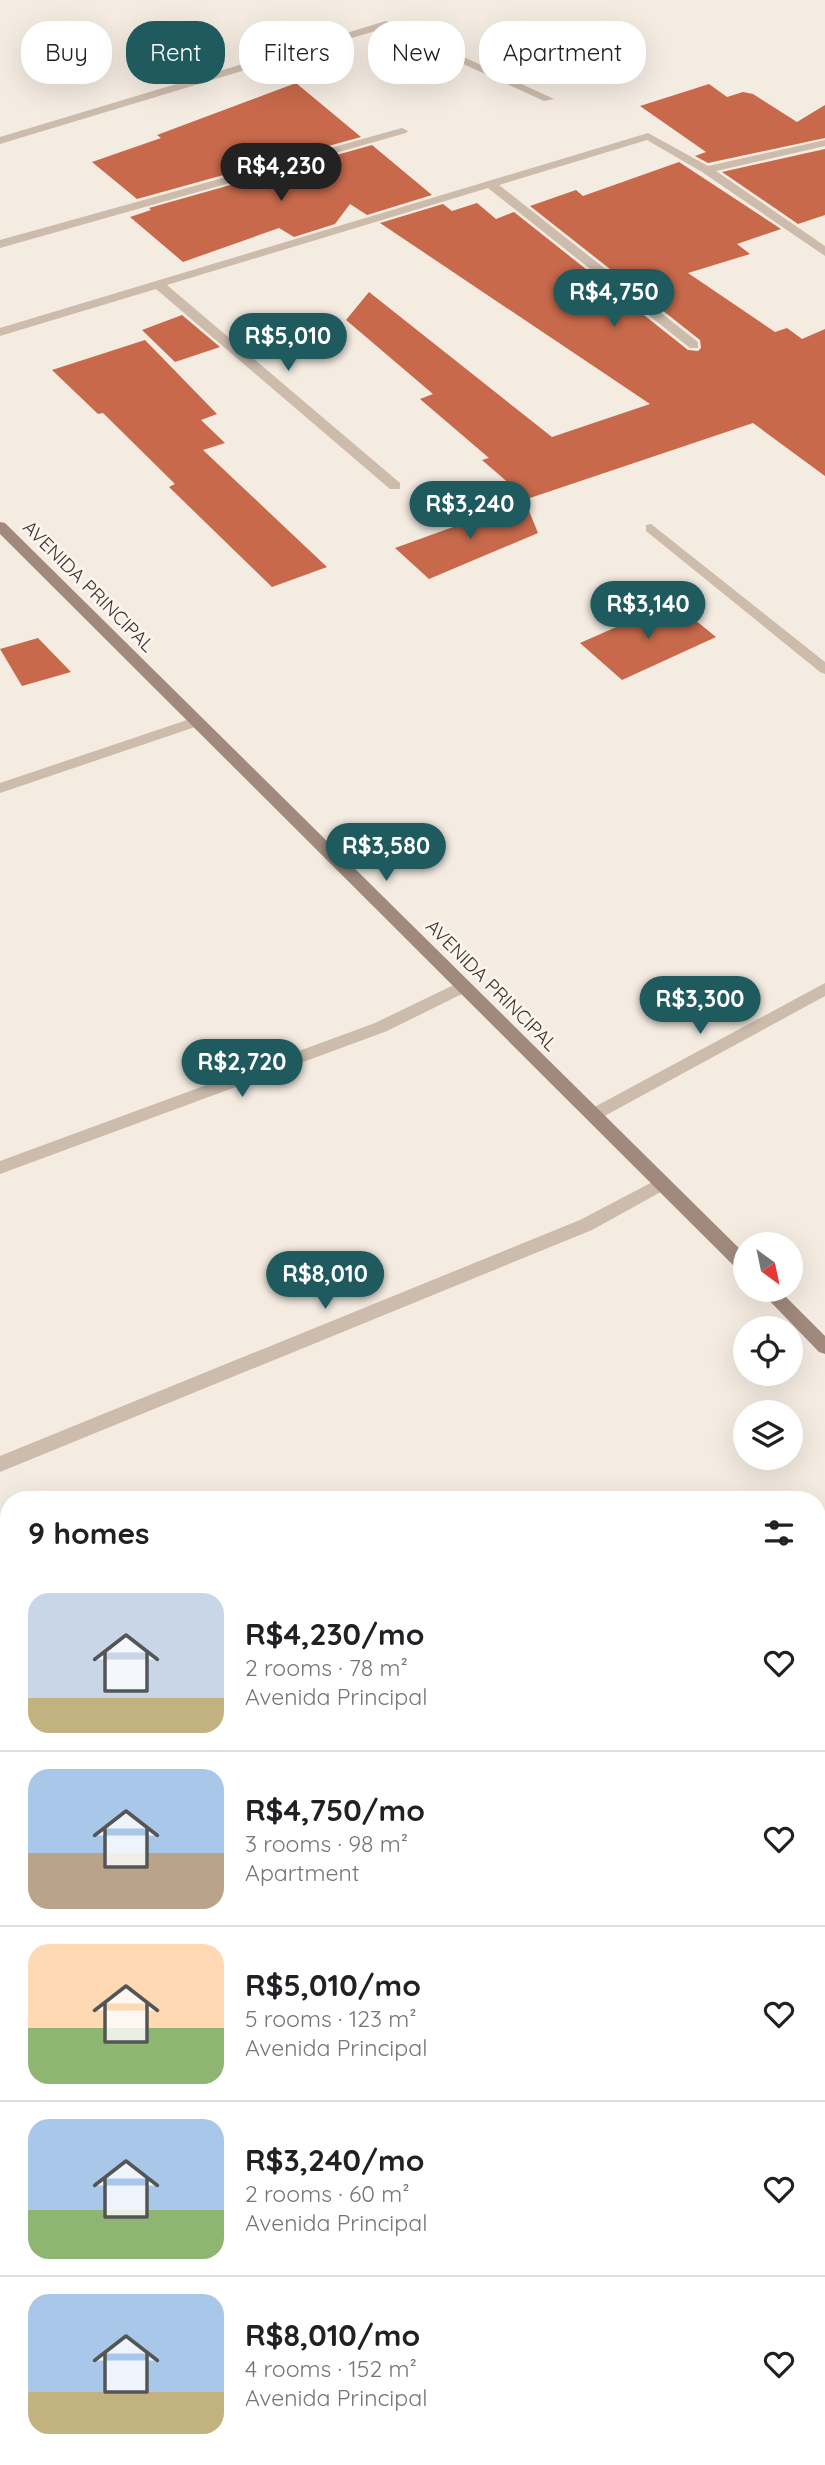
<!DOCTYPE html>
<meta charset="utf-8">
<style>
body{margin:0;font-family:Quicksand,sans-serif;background:#f6f6f6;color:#202124;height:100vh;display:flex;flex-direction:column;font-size:26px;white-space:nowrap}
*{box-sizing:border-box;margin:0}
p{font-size:23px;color:#757577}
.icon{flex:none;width:38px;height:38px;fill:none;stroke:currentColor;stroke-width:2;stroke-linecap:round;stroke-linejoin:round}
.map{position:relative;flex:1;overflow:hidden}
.drawer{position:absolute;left:0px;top:1491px;width:826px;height:975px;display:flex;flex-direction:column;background:#fff;border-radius:28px 28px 0 0;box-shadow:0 7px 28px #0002}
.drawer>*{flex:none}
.hud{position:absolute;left:21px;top:21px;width:784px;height:63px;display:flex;gap:14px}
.needle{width:46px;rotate:147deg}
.controls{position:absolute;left:733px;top:1232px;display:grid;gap:14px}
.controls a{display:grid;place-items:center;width:70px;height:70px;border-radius:50%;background:#fff;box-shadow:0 7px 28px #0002;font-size:35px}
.price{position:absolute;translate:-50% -60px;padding:0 16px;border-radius:24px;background:#1f5a5e;color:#fff;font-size:23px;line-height:46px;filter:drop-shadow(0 2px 4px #0008)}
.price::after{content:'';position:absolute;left:50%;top:42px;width:21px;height:16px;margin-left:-10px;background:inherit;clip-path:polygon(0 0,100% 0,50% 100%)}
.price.active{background:#222;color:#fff}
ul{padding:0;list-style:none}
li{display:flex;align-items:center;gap:21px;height:175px;padding:0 28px}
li+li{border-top:2px solid #e0e0e0}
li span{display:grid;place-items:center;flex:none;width:196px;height:140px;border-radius:21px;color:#555}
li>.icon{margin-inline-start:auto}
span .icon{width:84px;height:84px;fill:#fffc;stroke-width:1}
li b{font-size:30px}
h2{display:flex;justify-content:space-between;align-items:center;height:84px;padding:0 28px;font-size:30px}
.pill{padding:0 24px;border-radius:28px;background:#fff;box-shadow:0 7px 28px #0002;font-size:24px;line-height:63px}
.pill.active{background:#1f5a5e;color:#fff}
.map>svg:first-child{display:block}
.building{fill:#c8694b}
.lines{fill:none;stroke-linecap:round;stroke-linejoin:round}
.lane{fill:#cdbbac;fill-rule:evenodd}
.street{fill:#cdbbac;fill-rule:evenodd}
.secondary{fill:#a18a7d;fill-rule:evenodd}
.labels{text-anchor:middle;stroke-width:6;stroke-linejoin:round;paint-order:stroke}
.street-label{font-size:19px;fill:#3b302b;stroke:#fbf5ee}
</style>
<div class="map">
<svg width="825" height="2465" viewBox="0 0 825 2465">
<rect width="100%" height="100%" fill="#f4ebe1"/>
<!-- building -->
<g class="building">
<path d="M 296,83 L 361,137 L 137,199 L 92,162 L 161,138 L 157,135 Z"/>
<path d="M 709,84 L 727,97 L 743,92 L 753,94 L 797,122 L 825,105 L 825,138 L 708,163 L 695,156 L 706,152 L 640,106 Z"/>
<path d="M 372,145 L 432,195 L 367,215 L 350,204 L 335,224 L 294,237 L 279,228 L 183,262 L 130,217 L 151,210 L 149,208 Z"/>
<path d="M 825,149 L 825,215 L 798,224 L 722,172 Z"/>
<path d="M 679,162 L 781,229 L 737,244 L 750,254 L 688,273 L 775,332 L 787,328 L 802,339 L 825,329 L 825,476 L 753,423 L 527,499 L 482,460 L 489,458 L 420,399 L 433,394 L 346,320 L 369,292 L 552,437 L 650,404 L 380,223 L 443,204 L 452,211 L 477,203 L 496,219 L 514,212 L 688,350 L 698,351 L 701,348 L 700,340 L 530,206 L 576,190 L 583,196 Z"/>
<path d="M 182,315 L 220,347 L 175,362 L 142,330 Z"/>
<path d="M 145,340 L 217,414 L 201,420 L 225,443 L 203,450 L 327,567 L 272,587 L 169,487 L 175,484 L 103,413 L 98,414 L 52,370 Z"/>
<path d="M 525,501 L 538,533 L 429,579 L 395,548 Z"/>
<path d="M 673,602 L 716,637 L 622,680 L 580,643 Z"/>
<path d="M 38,638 L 71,672 L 22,686 L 0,649 Z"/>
</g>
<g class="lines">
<!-- lane -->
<path class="lane" d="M 196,717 L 201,719 L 203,722 L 201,725 L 0,793 L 0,783 Z"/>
<!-- street -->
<g class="street">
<path d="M 386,21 L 554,99 L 544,101 L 385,28 L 0,144 L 0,137 Z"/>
<path d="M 402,128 L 408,131 L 406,133 L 0,248 L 0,240 Z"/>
<path d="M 648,133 L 708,166 L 825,140 L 825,146 L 716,171 L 825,246 L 825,256 L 702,172 L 647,140 L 499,185 L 698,342 L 698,348 L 690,348 L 488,188 L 167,285 L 400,483 L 400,489 L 390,489 L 156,289 L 0,336 L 0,328 Z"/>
<path d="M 651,524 L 825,662 L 825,674 L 820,672 L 646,531 L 646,525 Z"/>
<path d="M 464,980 L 472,986 L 470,990 L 387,1031 L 0,1174 L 0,1161 L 375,1023 Z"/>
<path d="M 825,983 L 825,996 L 599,1119 L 593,1121 L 585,1115 L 587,1111 Z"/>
<path d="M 662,1177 L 668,1178 L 671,1183 L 668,1188 L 592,1230 L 0,1472 L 0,1456 L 580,1220 Z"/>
<path d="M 9,2061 L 9,2084 L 0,2088 L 0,2065 Z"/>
<path d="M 825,2161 L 825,2185 L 817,2188 L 817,2164 Z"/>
<path d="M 537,2457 L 562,2457 L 565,2465 L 540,2465 Z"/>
</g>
<!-- secondary -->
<g class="secondary">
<path d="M 0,522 L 5,523 L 746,1255 L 746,1274 L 740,1272 L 0,534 Z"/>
<path d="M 759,1290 L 779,1290 L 825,1336 L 825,1354 L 819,1352 Z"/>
</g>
</g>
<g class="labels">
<!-- street labels -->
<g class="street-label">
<text transform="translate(89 586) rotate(45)" y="7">AVENIDA PRINCIPAL</text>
<text transform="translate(492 985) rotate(45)" y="7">AVENIDA PRINCIPAL</text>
</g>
</g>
</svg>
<div class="controls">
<a><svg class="needle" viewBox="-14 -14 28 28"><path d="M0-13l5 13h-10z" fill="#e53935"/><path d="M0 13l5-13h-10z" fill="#757577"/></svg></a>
<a><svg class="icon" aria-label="locate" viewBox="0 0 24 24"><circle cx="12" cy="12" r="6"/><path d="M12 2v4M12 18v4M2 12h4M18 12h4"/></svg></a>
<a><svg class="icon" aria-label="layers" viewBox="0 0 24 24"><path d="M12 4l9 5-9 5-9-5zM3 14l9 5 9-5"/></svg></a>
</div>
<b class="price active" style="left:281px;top:203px">R$4,230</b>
<b class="price" style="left:614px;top:329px">R$4,750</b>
<b class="price" style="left:288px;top:373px">R$5,010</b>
<b class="price" style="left:470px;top:541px">R$3,240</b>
<b class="price" style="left:648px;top:641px">R$3,140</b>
<b class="price" style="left:386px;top:883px">R$3,580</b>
<b class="price" style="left:700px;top:1036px">R$3,300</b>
<b class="price" style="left:242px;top:1099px">R$2,720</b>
<b class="price" style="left:325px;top:1311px">R$8,010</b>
<div class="hud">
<a class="pill">Buy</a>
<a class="pill active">Rent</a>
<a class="pill">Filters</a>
<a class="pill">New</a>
<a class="pill">Apartment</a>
</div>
<section class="drawer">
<h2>9 homes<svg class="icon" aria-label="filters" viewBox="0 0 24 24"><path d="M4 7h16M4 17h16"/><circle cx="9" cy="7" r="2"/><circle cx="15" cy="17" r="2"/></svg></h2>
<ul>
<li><span style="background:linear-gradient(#c9d6e8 75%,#c2b280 0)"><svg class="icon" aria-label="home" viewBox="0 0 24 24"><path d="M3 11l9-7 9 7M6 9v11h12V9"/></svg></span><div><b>R$4,230/mo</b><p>2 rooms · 78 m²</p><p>Avenida Principal</p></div><svg class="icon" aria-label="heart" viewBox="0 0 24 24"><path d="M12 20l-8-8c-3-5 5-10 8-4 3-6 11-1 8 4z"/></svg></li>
<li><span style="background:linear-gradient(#a9c7e8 60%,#b9a48a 0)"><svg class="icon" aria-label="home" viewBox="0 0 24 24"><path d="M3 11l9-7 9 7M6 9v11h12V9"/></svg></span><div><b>R$4,750/mo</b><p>3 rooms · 98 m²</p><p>Apartment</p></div><svg class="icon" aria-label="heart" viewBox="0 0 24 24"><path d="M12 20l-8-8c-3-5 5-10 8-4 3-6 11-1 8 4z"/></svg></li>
<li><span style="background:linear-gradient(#ffd9b3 60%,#8fb573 0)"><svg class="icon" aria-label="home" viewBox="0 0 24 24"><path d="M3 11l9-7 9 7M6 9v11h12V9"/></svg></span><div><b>R$5,010/mo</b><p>5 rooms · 123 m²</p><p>Avenida Principal</p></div><svg class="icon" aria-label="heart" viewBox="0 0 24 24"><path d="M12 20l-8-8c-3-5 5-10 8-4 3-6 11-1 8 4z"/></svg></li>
<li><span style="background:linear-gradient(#a9c7e8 65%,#8fb573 0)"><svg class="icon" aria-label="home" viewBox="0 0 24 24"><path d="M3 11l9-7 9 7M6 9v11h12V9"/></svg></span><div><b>R$3,240/mo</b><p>2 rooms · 60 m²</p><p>Avenida Principal</p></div><svg class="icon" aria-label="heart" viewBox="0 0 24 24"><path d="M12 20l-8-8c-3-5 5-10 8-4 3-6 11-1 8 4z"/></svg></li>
<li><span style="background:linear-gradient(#a9c7e8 70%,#c2b280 0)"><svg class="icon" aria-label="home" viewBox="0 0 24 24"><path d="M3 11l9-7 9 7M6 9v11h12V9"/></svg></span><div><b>R$8,010/mo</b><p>4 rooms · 152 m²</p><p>Avenida Principal</p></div><svg class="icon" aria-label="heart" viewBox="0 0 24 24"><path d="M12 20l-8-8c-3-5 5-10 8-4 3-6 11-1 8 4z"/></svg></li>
</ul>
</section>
</div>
